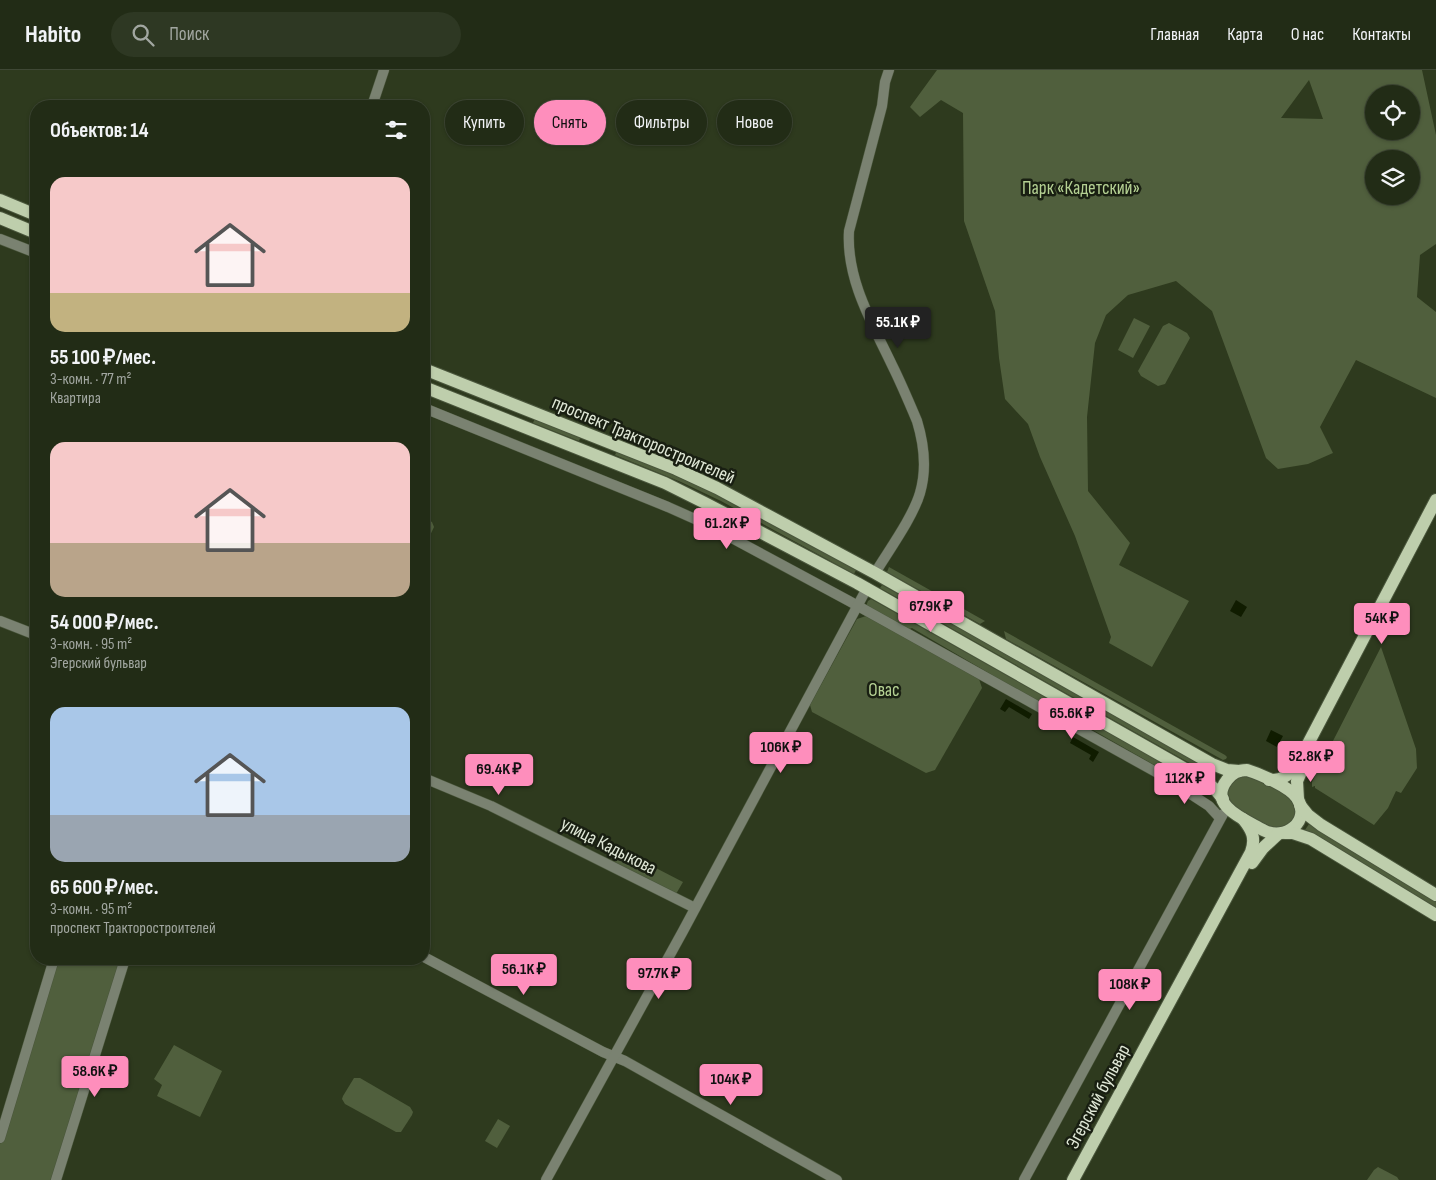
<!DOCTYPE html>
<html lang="ru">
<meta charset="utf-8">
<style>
body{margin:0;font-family:"Sofia Sans Condensed",sans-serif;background:#2e3823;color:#f1f3f6;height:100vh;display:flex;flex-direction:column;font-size:19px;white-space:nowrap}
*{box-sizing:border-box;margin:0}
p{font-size:16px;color:#a2a7a1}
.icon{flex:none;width:28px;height:28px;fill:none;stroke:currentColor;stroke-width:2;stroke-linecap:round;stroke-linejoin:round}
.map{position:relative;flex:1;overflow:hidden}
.sheet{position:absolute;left:30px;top:30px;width:400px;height:865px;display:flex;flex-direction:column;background:#222c16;border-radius:20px;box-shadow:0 1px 4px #0004,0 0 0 1px #3f4835}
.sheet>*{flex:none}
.banner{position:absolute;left:445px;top:30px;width:475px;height:45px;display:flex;gap:10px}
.fabs{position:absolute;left:1365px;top:15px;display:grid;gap:10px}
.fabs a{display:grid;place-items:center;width:55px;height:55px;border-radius:50%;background:#222c16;box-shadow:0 1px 4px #0004,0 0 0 1px #3f4835;font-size:25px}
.price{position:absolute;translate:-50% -42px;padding:0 11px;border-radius:5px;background:#fe8ebc;color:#111;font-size:16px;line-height:32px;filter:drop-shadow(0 1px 2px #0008)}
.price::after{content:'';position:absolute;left:50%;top:30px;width:15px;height:11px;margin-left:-8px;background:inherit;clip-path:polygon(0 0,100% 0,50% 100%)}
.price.current{background:#222;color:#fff}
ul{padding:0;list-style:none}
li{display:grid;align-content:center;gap:10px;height:265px;padding:0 20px}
li span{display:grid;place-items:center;height:155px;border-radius:15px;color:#555}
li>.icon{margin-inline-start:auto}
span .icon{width:90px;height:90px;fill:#fffc;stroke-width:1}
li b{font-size:21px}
h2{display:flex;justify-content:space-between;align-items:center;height:60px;padding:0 20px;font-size:21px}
.tag{padding:0 18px;border-radius:22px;background:#222c16;box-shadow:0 1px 4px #0004,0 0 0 1px #3f4835;font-size:18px;line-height:45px}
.tag.current{background:#fe8ebc;color:#111}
header{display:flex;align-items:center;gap:30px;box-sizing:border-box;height:70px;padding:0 25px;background:#222c16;border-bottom:1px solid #3f4835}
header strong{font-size:24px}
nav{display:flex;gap:28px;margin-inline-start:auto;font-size:18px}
.search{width:350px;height:45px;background:#2e3823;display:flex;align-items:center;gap:12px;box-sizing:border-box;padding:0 18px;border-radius:28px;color:#a2a7a1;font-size:19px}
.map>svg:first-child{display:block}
.green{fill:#505f3d;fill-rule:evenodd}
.water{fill:#101c00}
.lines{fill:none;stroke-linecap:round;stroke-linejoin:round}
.minor-casing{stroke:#4a563c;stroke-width:11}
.major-casing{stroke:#4a563c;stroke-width:14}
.minor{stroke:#7a8271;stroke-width:10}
.major{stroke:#beceac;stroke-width:12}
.labels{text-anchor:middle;stroke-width:5;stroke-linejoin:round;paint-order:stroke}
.park-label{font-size:19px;fill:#b5d193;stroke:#191f12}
.street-label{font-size:19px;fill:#e0e8d7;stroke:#191f12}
</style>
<header>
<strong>Habito</strong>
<div class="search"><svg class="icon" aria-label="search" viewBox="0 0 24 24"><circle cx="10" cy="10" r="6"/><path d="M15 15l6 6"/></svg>Поиск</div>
<nav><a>Главная</a><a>Карта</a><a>О нас</a><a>Контакты</a></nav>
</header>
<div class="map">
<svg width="1436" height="1110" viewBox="0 0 1436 1110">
<rect width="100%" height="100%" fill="#2e3a1e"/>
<!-- green -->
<g class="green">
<path d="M 937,0 L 1422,0 L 1436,65 L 1436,174 L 1420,185 L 1417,227 L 1436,242 L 1436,328 L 1356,290 L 1320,357 L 1333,383 L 1308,394 L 1278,399 L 1266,388 L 1212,241 L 1176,211 L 1128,225 L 1106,245 L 1095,273 L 1087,347 L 1088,421 L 1130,473 L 1119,495 L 1189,531 L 1152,597 L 1109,573 L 1111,567 L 1075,466 L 1040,387 L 1028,354 L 1005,329 L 999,288 L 995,241 L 964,151 L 963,43 L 941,30 L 920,47 L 910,37 ZM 1309,10 L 1323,49 L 1282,48 L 1281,48 ZM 1374,24 L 1411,24 L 1411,61 L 1374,61 ZM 1374,89 L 1411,89 L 1411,126 L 1374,126 Z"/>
<path d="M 1134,248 L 1150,256 L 1133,288 L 1118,280 Z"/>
<path d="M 1169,253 L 1187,263 L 1190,268 L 1165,314 L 1158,316 L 1141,306 L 1138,301 L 1163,256 Z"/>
<path d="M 535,348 L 581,366 L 579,371 L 533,353 Z"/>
<path d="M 617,381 L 683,408 L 723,427 L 856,500 L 854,504 L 721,431 L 681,412 L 615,385 Z"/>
<path d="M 424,448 L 432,452 L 434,457 L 424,478 Z"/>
<path d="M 889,497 L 985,551 L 980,554 L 887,502 Z"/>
<path d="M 882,515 L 1212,699 L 1209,704 L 880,518 Z"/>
<path d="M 871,529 L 1203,716 L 1211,724 L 1200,725 L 1163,700 L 1049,635 L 1045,637 L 994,608 L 992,605 L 912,558 L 907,560 L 866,536 L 868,531 Z"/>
<path d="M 866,546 L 979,609 L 982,618 L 935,700 L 926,703 L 812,642 L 810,635 L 857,549 Z"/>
<path d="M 1004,561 L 1225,685 L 1227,687 L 1226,689 L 1223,690 L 1006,569 Z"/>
<path d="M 1381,577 L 1416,679 L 1417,698 L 1401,723 L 1396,721 L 1388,738 L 1374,755 L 1315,718 L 1315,716 L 1312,717 L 1312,712 Z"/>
<path d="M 1248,704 L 1290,725 L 1297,743 L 1290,756 L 1271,759 C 1258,752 1226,740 1227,724 C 1228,709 1235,709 1248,704 Z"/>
<path d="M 1309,754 L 1436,831 L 1436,839 L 1305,760 Z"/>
<path d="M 621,780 L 683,812 L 676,824 L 614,792 Z"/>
<path d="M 55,889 L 125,889 L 56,1110 L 0,1110 L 0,1074 Z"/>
<path d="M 174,975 L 222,1001 L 200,1047 L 157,1026 L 162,1015 L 154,1009 Z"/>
<path d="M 354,1008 L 360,1008 L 410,1037 L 413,1042 L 412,1045 L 401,1062 L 396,1062 L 345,1034 L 342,1029 L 343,1026 Z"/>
<path d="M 498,1049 L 510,1056 L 497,1078 L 485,1071 Z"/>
<path d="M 1378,1097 L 1397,1107 L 1399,1110 L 1367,1110 L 1374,1100 Z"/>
</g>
<!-- water -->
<g class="water">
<path d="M 1236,530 L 1247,537 L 1241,547 L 1230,541 Z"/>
<path d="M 1006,629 L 1032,644 L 1029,649 L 1009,637 L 1005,642 L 1000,639 Z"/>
<path d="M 1271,660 L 1283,666 L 1277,677 L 1266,671 Z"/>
<path d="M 1073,667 L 1099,682 L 1093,692 L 1089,689 L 1091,685 L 1070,673 Z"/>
</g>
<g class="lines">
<defs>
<g id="minor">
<path d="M 372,36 L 384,0"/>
<path d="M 0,169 L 36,183"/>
<path d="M 424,338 L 668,437 L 706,454 L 849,531 L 1163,706 L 1209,736 L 1220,748"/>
<path d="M 875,503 C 889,480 913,447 920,423 C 927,399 924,374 917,351 C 909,332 901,313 892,295 C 872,253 846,209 849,161 L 882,36 L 885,12 L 889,0"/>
<path d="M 0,551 L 36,565"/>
<path d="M 424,708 L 491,736 L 695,838"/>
<path d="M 424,887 L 603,982 L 625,991 L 837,1110"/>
<path d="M 0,1068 L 54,889"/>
<path d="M 56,1110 L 125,889"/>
<path d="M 546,1110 L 683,861 L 867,518"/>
<path d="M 1024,1110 L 1223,744"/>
</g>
<g id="major">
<path d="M 0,130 L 36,145"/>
<path d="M 0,148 L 36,163"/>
<path d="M 424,299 L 676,399 L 717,418 L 875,503 L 1212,694 L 1227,700 L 1239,701"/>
<path d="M 424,317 L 665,413 L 705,433 L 857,513 L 1203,709 L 1215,719 L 1223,729"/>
<path d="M 1247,700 C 1260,704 1290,717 1297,728 C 1312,751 1285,772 1263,760 C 1246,750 1207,736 1227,710 C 1232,703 1239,700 1247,700 Z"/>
<path d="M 1269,710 C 1284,711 1291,703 1299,691 L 1436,430"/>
<path d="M 1298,729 L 1297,711 L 1305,693"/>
<path d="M 1300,735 L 1308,745 L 1321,755 L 1436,825"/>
<path d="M 1285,763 L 1293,763 L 1311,769 L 1436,845"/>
<path d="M 1252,793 L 1263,778 L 1278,764"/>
<path d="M 1073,1110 L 1251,782 C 1256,768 1252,760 1243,749"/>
</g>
</defs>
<!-- minor casing -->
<use href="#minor" class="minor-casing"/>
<!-- major casing -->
<use href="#major" class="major-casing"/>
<!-- minor -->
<use href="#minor" class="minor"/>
<!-- major -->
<use href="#major" class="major"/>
</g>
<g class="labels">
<!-- park labels -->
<g class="park-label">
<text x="1081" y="124">Парк «Кадетский»</text>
<text x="884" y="626">Овас</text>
</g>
<!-- street labels -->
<g class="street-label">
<text transform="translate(644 369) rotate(23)" y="7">проспект Тракторостроителей</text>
<text transform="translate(609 775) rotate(27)" y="7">улица Кадыкова</text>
<text transform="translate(1097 1026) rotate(-62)" y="7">Эгерский бульвар</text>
</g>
</g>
</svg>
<div class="fabs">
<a><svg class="icon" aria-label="locate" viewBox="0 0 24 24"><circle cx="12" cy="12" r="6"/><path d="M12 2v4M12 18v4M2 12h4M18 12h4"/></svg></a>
<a><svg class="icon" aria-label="layers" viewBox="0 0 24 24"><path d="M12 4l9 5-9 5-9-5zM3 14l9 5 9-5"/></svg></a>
</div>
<b class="price current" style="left:898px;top:279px">55.1K ₽</b>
<b class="price" style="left:727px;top:480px">61.2K ₽</b>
<b class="price" style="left:931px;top:563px">67.9K ₽</b>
<b class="price" style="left:1382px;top:575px">54K ₽</b>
<b class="price" style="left:1072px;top:670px">65.6K ₽</b>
<b class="price" style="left:781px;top:704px">106K ₽</b>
<b class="price" style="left:1311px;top:713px">52.8K ₽</b>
<b class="price" style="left:499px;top:726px">69.4K ₽</b>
<b class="price" style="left:1185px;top:735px">112K ₽</b>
<b class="price" style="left:524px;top:926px">56.1K ₽</b>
<b class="price" style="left:659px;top:930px">97.7K ₽</b>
<b class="price" style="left:1130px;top:941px">108K ₽</b>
<b class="price" style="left:95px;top:1028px">58.6K ₽</b>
<b class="price" style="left:731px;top:1036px">104K ₽</b>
<div class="banner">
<a class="tag">Купить</a>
<a class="tag current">Снять</a>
<a class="tag">Фильтры</a>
<a class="tag">Новое</a>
</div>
<section class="sheet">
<h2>Объектов: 14<svg class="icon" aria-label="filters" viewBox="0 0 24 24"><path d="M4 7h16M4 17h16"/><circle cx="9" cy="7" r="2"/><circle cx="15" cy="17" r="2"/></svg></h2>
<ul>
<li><span style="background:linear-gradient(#f6c9c9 75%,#c2b280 0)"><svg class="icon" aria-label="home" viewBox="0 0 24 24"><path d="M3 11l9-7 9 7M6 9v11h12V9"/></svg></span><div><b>55 100 ₽/мес.</b><p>3-комн. · 77 m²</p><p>Квартира</p></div></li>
<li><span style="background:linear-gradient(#f6c9c9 65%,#b9a48a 0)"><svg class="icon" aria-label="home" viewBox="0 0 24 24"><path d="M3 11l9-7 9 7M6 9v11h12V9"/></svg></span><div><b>54 000 ₽/мес.</b><p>3-комн. · 95 m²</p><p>Эгерский бульвар</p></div></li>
<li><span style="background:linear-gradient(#a9c7e8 70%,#9aa5b1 0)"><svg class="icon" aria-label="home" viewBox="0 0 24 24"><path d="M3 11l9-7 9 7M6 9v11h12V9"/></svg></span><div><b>65 600 ₽/мес.</b><p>3-комн. · 95 m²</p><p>проспект Тракторостроителей</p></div></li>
</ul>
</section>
</div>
